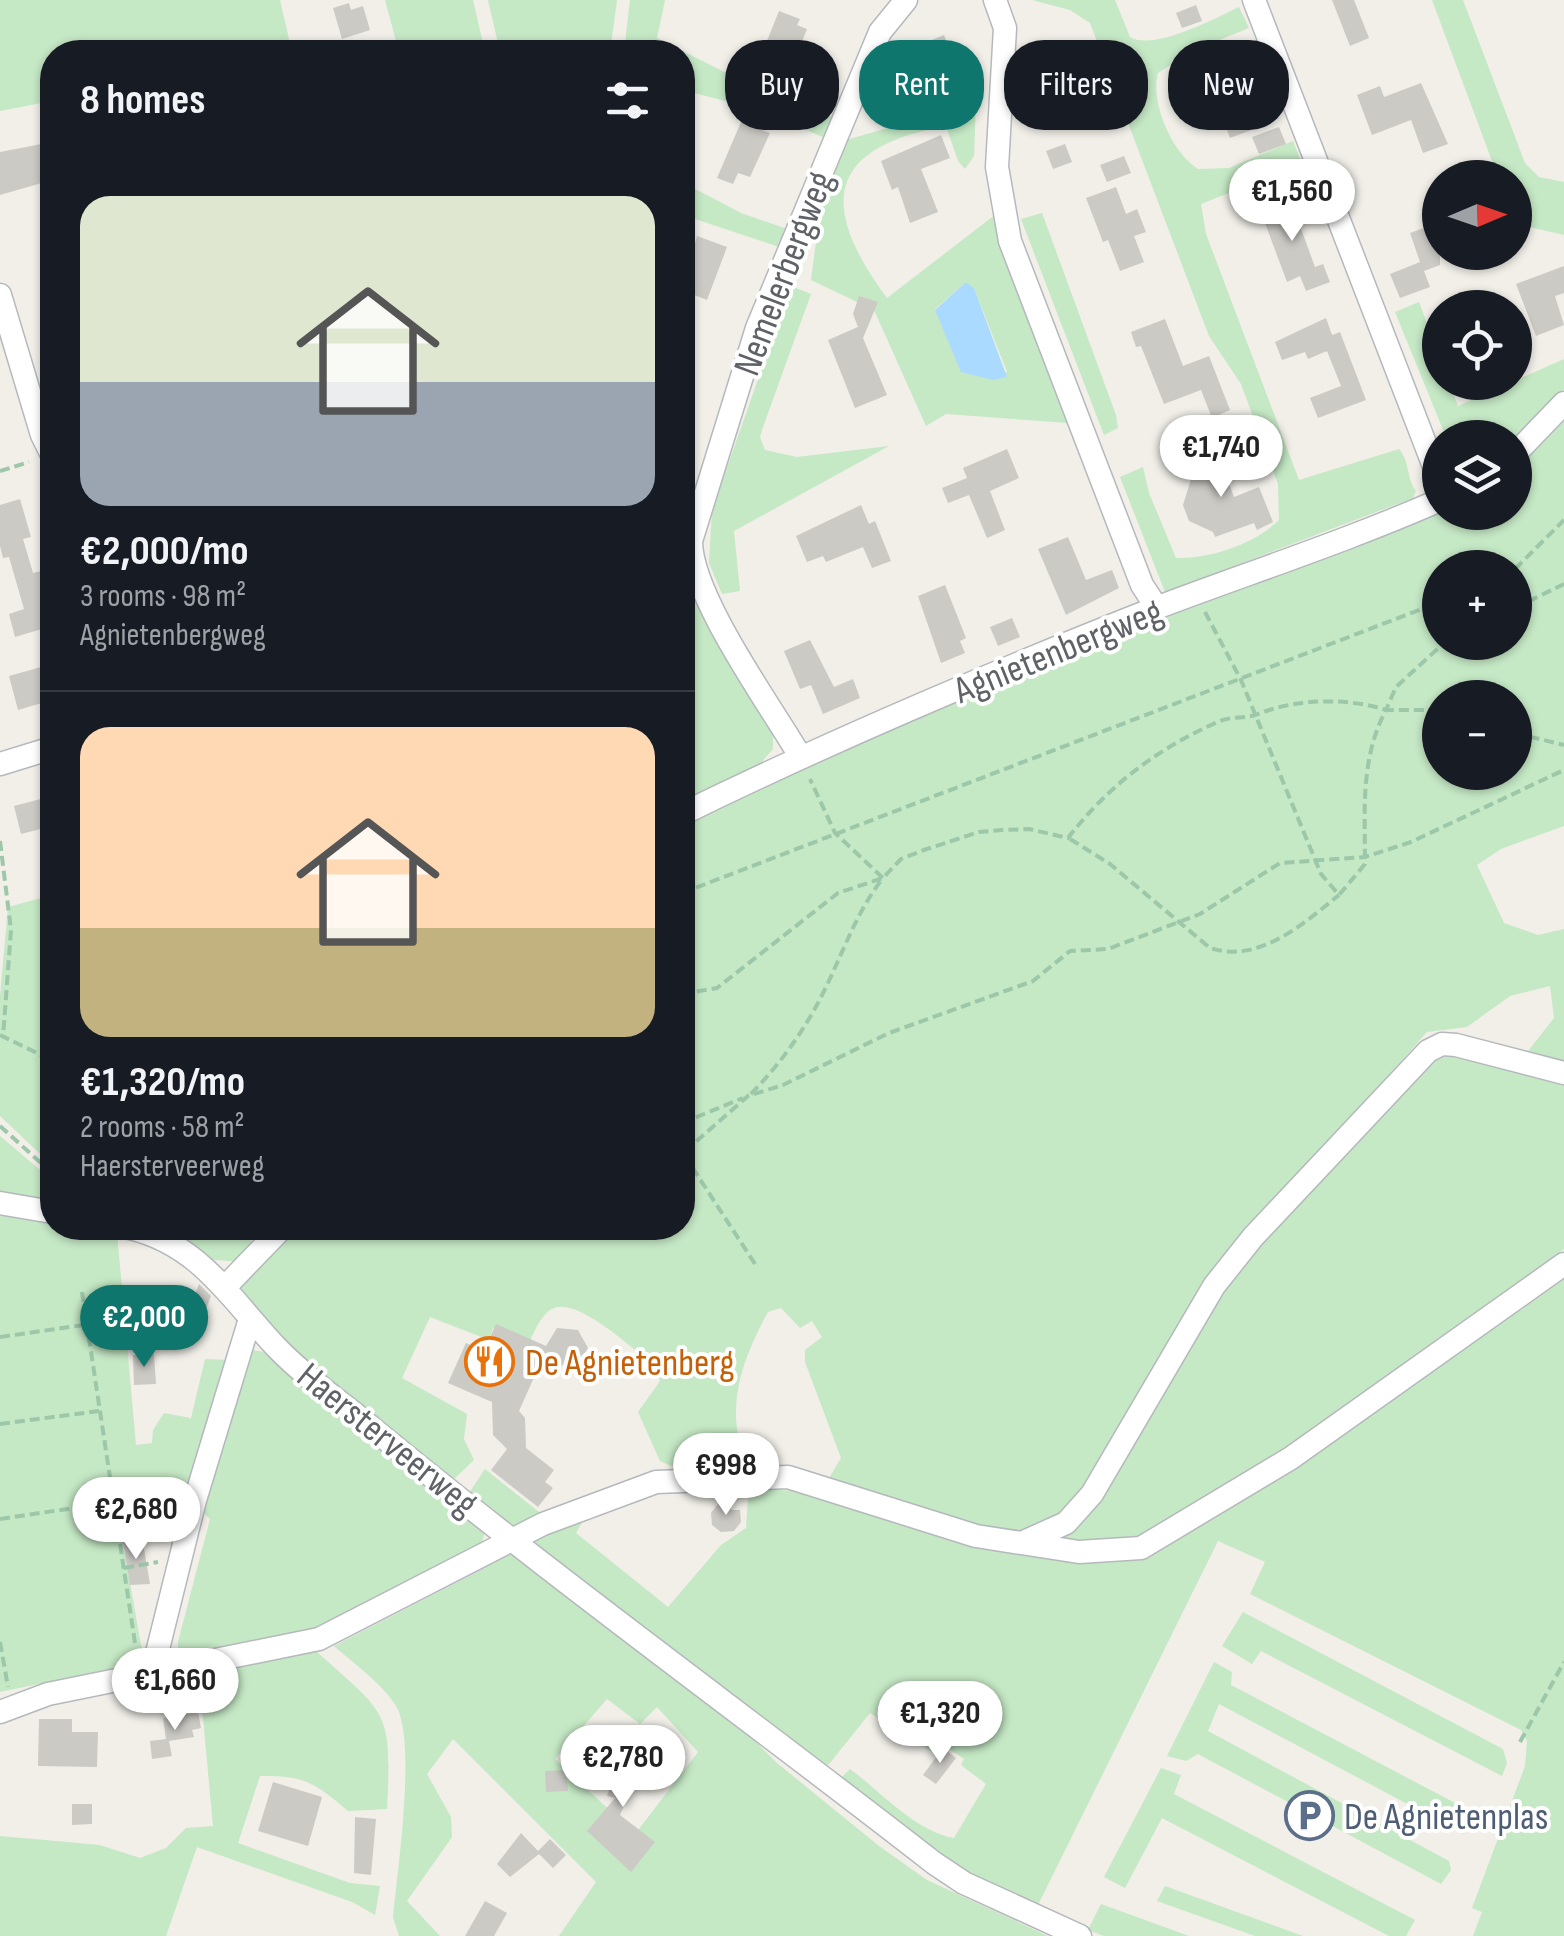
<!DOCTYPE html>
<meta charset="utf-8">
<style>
body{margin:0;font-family:"Sofia Sans Condensed",sans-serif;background:#242831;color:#f1f3f6;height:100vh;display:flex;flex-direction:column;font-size:38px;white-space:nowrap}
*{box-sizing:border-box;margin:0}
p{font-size:32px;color:#9ea1a6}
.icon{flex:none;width:55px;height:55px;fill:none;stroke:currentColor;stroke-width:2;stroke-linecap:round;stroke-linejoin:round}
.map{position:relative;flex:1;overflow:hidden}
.sheet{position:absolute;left:40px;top:40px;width:655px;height:1200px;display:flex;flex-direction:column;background:#171b24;border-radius:40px;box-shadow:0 2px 8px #0004}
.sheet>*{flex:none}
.hud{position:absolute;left:725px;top:40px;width:688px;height:90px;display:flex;gap:20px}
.needle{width:65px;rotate:88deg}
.controls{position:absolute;left:1422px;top:160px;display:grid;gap:20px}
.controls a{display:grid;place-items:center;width:110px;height:110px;border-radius:50%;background:#171b24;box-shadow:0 2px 8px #0004;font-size:50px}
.price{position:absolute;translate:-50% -85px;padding:0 22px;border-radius:35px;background:#fff;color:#222;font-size:32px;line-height:65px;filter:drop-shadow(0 2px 5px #0008)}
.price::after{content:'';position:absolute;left:50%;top:60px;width:30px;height:22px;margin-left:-15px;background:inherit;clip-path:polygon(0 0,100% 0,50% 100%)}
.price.selected{background:#0f766e;color:#fff}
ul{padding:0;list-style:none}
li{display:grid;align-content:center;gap:20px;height:530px;padding:0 40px}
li+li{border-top:2px solid #363941}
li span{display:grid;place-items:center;height:310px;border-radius:30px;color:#555}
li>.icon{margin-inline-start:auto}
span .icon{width:180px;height:180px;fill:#fffc;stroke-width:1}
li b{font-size:42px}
h2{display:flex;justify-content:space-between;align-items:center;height:120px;padding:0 40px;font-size:42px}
.tag{padding:0 35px;border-radius:40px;background:#171b24;box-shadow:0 2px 8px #0004;font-size:35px;line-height:90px}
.tag.selected{background:#0f766e;color:#fff}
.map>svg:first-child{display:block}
.green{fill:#c5e8c5;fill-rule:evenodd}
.water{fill:#aadaff}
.building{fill:#cccac5}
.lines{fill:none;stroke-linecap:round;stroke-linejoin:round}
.minor-casing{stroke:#b5b8bc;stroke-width:25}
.path{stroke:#9cc7a9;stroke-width:4;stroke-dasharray:10 5;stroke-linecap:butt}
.minor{stroke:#fff;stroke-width:22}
.labels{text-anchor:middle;stroke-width:8;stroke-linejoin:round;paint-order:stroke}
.street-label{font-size:38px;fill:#5f6368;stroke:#fff}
.food-label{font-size:38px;fill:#c56008;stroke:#fff;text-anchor:start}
.service-label{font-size:38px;fill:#4e5e75;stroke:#fff;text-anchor:start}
</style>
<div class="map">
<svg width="1564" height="1936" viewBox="0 0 1564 1936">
<rect width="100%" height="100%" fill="#f1efe8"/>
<!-- green -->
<g class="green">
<path d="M 0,0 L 280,0 L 292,52 L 52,52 L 52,101 L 0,111 Z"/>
<path d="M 385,0 L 473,0 L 485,52 L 399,52 Z"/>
<path d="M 488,0 L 617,0 L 610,52 L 500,52 Z"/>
<path d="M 630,0 L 665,0 L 657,38 L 748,84 L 835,118 L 827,139 L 763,111 L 683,90 L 682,52 L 624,52 Z"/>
<path d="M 1032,0 L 1115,0 L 1130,37 C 1154,51 1214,19 1239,7 L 1249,28 L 1192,51 L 1158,73 C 1150,103 1172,153 1198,169 L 1229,168 L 1293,141 L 1302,164 L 1201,204 L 1206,234 L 1299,480 L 1399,449 C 1410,461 1406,478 1416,491 L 1413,498 L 1165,592 L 1120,477 L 1143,467 L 1149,493 L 1176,558 C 1210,559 1255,544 1279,520 L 1278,484 L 1241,384 L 1209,336 L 1090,23 L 1070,10 Z"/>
<path d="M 1432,0 L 1463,0 L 1525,163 L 1539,177 L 1564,182 L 1564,235 L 1521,225 L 1524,201 L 1515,200 L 1515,178 L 1498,177 Z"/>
<path d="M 976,103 L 974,156 L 965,169 L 958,161 L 946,126 C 825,148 819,206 887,298 L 1000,211 L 1082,424 L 946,414 L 926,426 L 874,310 L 811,280 L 821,205 L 846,140 ZM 966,282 L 974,288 L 1007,372 L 962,372 L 935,309 Z"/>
<path d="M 682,182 L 741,213 L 793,231 L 785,249 L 683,215 Z"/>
<path d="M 1042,213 L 1116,415 L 1118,428 L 1104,435 L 1021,219 Z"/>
<path d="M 791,286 L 811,294 L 763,427 L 760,437 L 765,450 L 797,457 L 889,446 L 734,531 L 740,591 L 722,594 L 709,563 L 712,510 Z"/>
<path d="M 1419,302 L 1440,358 L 1440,382 L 1449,383 L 1458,406 L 1564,359 L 1564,389 L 1515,440 L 1446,437 L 1395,312 Z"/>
<path d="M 1564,421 L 1564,826 L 1501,849 L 1477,865 L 1504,923 L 1538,935 L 1564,929 L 1564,1061 L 1555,1064 L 1525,1055 L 1554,1018 L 1550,986 L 1510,996 L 1467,1027 L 1427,1032 L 1212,1274 L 1083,1493 C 1068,1508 1048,1528 1025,1531 C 983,1536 869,1497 829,1478 L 841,1458 L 805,1362 L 805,1350 L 822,1337 L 812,1321 L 800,1328 L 781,1308 L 768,1312 C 741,1361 722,1413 749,1467 L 671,1466 L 660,1461 L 638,1412 L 660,1381 L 657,1368 C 636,1352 580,1298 554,1308 C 542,1313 536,1329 530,1340 L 493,1328 L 489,1340 L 430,1317 L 402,1378 L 467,1414 L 464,1439 L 474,1460 L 454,1479 L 446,1479 C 375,1423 294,1366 241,1292 L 242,1281 L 290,1228 L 682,1228 L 683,821 L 1067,654 L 1440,511 L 1515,512 L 1515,467 ZM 1440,568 L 1515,568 L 1515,642 L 1440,642 ZM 1440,698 L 1515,698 L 1515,772 L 1440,772 Z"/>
<path d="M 682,575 L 765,718 L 773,734 L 773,749 L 759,765 L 683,801 Z"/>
<path d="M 52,895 L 52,1165 L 0,1116 L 0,996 L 8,907 Z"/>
<path d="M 1450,1055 L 1564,1081 L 1564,1249 L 1293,1445 L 1137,1541 L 1063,1540 L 1241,1267 L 1433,1062 Z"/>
<path d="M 0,1136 L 52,1180 L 52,1205 L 0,1196 Z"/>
<path d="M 0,1212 L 52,1221 L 52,1228 L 117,1233 L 136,1445 L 152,1443 L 153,1430 L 164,1413 L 191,1418 L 205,1359 L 229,1360 L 188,1499 L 169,1495 L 158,1534 L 122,1538 L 144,1662 L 0,1692 Z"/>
<path d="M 155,1228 L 244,1232 L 254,1245 L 240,1262 L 205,1259 Z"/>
<path d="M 1564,1274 L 1564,1936 L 1473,1936 L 1482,1912 L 1472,1908 L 1525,1766 L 1527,1741 L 1521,1730 L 1250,1594 L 1265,1562 L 1218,1541 L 1038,1905 L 958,1872 L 839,1780 L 850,1769 C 880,1791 916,1832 954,1838 L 986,1784 L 961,1765 L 964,1759 L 945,1746 L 934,1753 L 870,1713 L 825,1769 L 534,1549 L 537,1537 L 584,1519 L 576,1533 L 668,1607 L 721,1545 L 746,1528 L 748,1499 L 754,1489 L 801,1491 L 1122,1560 L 1522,1309 Z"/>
<path d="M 253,1350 L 270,1353 L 485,1530 L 481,1548 L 322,1628 L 188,1656 L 178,1650 L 178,1642 L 210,1519 L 199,1509 L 246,1353 Z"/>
<path d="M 485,1469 L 544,1516 L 512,1529 L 469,1493 Z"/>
<path d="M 516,1552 L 731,1717 L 777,1763 L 879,1846 L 927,1880 L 1048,1936 L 559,1936 L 596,1882 L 453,1739 L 427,1774 L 451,1817 L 452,1837 L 407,1901 L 440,1936 L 399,1936 L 393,1917 C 397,1874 417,1740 396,1706 C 382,1683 354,1664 334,1646 ZM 607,1699 L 640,1724 L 657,1707 L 698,1752 L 635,1834 L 555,1759 Z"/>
<path d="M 1243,1612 L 1503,1749 L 1507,1763 L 1502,1776 L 1261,1651 L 1252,1664 L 1222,1646 Z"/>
<path d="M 316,1651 C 388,1716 392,1709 387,1809 L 348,1811 C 315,1783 304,1775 260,1776 L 238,1843 L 350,1883 L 380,1886 L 375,1915 L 352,1902 L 197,1847 L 166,1936 L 0,1936 L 0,1836 L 100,1845 L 140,1858 L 166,1848 L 186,1828 L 213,1826 L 199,1675 Z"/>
<path d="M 1214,1662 L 1232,1672 L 1231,1685 L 1478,1815 L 1464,1834 L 1219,1704 L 1208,1731 L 1449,1861 L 1451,1870 L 1441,1884 L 1198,1754 L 1186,1761 L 1167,1756 Z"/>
<path d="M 1161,1768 L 1181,1775 L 1174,1794 L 1415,1920 L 1406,1936 L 1389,1936 L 1162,1818 L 1125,1888 L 1104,1877 Z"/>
<path d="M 1165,1886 L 1303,1936 L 1255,1936 L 1157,1901 Z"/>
<path d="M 1101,1904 L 1189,1936 L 1104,1936 L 1088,1930 Z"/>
</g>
<!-- water -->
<path class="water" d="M 966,282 L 974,288 L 1007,377 L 993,380 L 961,372 L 935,310 Z"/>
<!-- building -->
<g class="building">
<path d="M 1332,0 L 1354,0 L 1369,38 L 1350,46 Z"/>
<path d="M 349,3 L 351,10 L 363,6 L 370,30 L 342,39 L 333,8 Z"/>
<path d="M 1196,5 L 1202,21 L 1182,28 L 1176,13 Z"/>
<path d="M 779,11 L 800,19 L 797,25 L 807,29 L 787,80 L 780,77 L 775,88 L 752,78 Z"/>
<path d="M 944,35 L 966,90 L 954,95 L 959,107 L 933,118 L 915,73 L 926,69 L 917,46 Z"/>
<path d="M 1067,60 L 1090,119 L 1060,130 L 1038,71 Z"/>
<path d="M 1237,60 L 1262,126 L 1230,138 L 1205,72 Z"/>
<path d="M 1421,83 L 1448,144 L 1423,153 L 1411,120 L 1372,135 L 1357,95 L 1380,86 L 1384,97 Z"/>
<path d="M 741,122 L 770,133 L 750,177 L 738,173 L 733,184 L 717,178 Z"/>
<path d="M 1279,127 L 1286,144 L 1259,154 L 1252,137 Z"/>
<path d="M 941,135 L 950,158 L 921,169 L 938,212 L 910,223 L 898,187 L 892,190 L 881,161 Z"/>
<path d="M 52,142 L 52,180 L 0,195 L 0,152 Z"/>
<path d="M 1065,144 L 1072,162 L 1053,169 L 1046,151 Z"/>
<path d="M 1124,156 L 1131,173 L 1107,182 L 1100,165 Z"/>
<path d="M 1116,187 L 1126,214 L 1137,209 L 1146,232 L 1134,236 L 1144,262 L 1120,271 L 1108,240 L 1103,242 L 1086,198 Z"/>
<path d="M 1253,189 L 1260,207 L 1238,215 L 1232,197 Z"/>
<path d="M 1289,196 L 1315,267 L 1323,264 L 1330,282 L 1306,291 L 1300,276 L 1287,282 L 1259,207 Z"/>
<path d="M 1440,222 L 1440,265 L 1424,271 L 1430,287 L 1400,298 L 1390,274 L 1420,262 L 1410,233 Z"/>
<path d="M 697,236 L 727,247 L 707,300 L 682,290 Z"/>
<path d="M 1564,266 L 1564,293 L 1555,296 L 1564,325 L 1536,336 L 1516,284 Z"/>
<path d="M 859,296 L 878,302 L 863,338 L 887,395 L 855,408 L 828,340 L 858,327 L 853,314 Z"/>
<path d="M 1326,318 L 1332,335 L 1340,332 L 1366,400 L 1318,418 L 1310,398 L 1341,386 L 1327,351 L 1308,359 L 1305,352 L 1282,360 L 1275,342 Z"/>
<path d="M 1165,319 L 1183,366 L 1209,356 L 1230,410 L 1212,418 L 1201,390 L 1164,404 L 1141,346 L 1136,347 L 1131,332 Z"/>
<path d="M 1007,449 L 1019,478 L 990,491 L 1005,530 L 987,538 L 969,495 L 948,503 L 942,488 L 967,478 L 963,468 Z"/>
<path d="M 1217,452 L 1234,497 L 1259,487 L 1273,522 L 1257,530 L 1254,523 L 1215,537 L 1213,532 L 1189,521 L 1183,505 L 1192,476 L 1188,464 Z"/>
<path d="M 20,499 L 31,537 L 23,539 L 33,573 L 41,571 L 52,626 L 15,637 L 9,614 L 24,609 L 9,557 L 3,558 L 0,546 L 0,505 Z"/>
<path d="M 861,505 L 869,524 L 875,521 L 891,561 L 872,568 L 863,547 L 826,562 L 823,556 L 807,562 L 796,536 Z"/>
<path d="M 1068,537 L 1086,580 L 1112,570 L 1119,588 L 1066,615 L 1038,549 Z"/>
<path d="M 945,585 L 966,638 L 960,641 L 965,653 L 941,663 L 918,596 Z"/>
<path d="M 1012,618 L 1020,637 L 998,646 L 990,627 Z"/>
<path d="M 810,640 L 834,687 L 853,679 L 860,698 L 823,714 L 811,685 L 800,689 L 784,651 Z"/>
<path d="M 52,664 L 52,700 L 18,710 L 9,676 Z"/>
<path d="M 52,796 L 52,826 L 21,834 L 14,806 Z"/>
<path d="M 199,1284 L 211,1296 L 195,1338 L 162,1324 L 168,1308 L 187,1315 Z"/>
<path d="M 496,1324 L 546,1346 L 557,1328 L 578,1330 L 588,1348 L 576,1366 L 540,1364 L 519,1411 L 525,1418 L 526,1448 L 554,1470 L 545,1482 L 553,1488 L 538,1507 L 491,1470 L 507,1449 L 493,1435 L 492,1402 L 448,1383 L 466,1343 L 484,1351 Z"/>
<path d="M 154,1354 L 156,1384 L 134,1385 L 133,1355 Z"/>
<path d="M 730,1502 L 731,1510 L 740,1510 L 741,1522 L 734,1531 L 721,1532 L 712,1525 L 711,1513 L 718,1504 Z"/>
<path d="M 142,1537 L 150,1584 L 130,1585 L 123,1541 Z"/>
<path d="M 198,1712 L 201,1728 L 192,1730 L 194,1737 L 169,1741 L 172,1756 L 152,1759 L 150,1741 L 166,1739 L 163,1718 Z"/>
<path d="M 39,1719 L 72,1719 L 72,1732 L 98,1732 L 97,1767 L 38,1766 Z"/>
<path d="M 619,1734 L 647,1755 L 620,1815 L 655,1842 L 631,1872 L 587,1831 L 615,1798 L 607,1796 L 620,1757 L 609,1749 Z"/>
<path d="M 943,1748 L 956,1758 L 936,1784 L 923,1775 Z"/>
<path d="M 566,1770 L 568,1791 L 546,1792 L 545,1771 Z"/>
<path d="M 273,1782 L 322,1797 L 308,1846 L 258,1831 Z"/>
<path d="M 72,1804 L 92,1804 L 92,1824 L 72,1825 Z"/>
<path d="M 355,1817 L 376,1819 L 371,1875 L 354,1873 Z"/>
<path d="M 521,1833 L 538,1851 L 550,1839 L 566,1855 L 553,1868 L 539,1854 L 510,1877 L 497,1864 Z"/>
<path d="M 485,1901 L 507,1913 L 494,1936 L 465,1936 Z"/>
</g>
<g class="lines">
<defs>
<g id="minor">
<path d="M 995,0 L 1005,28 L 997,167 L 1010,241 L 1142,585 L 1157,608"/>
<path d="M 1254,0 L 1440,482"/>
<path d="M 0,295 L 42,435 L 52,455"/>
<path d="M 1515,454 L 1564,403"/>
<path d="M 800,756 C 770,705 691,596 691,541 L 757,328 L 880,32 L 906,0"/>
<path d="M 0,764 L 52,748"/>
<path d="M 682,814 C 837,738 996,671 1156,608 C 1251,572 1347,541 1440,500"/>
<path d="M 0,1203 L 52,1212"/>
<path d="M 130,1228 C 201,1245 231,1300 278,1349 C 306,1378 341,1402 371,1427 C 554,1578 747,1717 934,1863 L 964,1883 L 1080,1936"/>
<path d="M 226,1286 L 282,1228"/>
<path d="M 1026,1541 L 1066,1523 L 1092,1494 L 1214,1286 L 1253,1237 L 1428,1051 L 1442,1044 L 1456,1045 L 1564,1073"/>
<path d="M 152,1673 L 195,1500 L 250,1319"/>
<path d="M 0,1712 L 48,1694 L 319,1639 L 543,1524 L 656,1482 L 788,1477 L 976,1536 L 1079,1552 L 1141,1548 L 1291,1458 L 1564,1264"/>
</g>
</defs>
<!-- minor casing -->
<use href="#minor" class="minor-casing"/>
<!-- path -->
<g class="path">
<path d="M 0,471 L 29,462"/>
<path d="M 1515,569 L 1564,520"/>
<path d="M 1515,608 L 1564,584"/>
<path d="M 1205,612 L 1241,680 L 1321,874 L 1339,895 L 1365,864 C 1365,811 1360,759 1386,710 L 1440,710"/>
<path d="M 1515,733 L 1564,745"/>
<path d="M 1070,839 L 1110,864 L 1210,948 C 1259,964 1303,924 1339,895"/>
<path d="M 0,841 L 11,930 L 3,1037"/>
<path d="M 682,893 L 1440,602"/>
<path d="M 682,994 L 717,988 L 838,893 L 883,878 L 901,859 L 924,850 L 979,832 L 1002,830 L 1029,829 L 1068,838 C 1109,785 1158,748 1220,721 C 1232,716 1246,719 1258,714 C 1295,699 1346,697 1386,710 L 1396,687 L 1445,642"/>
<path d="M 0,1035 L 41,1055 L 52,1079"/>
<path d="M 751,1094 C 782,1062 807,1027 826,987 C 845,948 856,913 883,878 L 835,833 L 810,779"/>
<path d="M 682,1123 L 743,1098"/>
<path d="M 0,1126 L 52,1173"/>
<path d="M 755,1264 L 683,1153 L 748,1096 L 783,1085 L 889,1033 L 1033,981 L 1070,951 L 1108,949 L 1200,914 L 1280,863 L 1365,857 L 1411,842 L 1564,770"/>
<path d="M 82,1292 L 135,1643"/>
<path d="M 0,1337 L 84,1325"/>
<path d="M 0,1424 L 99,1411"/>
<path d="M 0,1519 L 114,1502"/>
<path d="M 124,1568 L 158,1562"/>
<path d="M 0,1642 L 8,1687"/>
<path d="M 1520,1742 L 1564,1662"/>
</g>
<!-- minor -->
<use href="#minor" class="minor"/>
</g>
<!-- icons -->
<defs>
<symbol id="restaurant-ring" viewBox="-11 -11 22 22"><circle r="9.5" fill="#fff" stroke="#e8710a" stroke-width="1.5"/><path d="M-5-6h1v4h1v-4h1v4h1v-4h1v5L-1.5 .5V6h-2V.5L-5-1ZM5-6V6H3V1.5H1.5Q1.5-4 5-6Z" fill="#e8710a"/></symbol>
<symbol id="parking-ring" viewBox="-11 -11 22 22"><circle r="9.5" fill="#fff" stroke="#5c6f8a" stroke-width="1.5"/><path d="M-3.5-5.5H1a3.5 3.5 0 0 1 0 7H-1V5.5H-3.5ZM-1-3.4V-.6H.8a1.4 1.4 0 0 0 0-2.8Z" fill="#5c6f8a"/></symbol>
</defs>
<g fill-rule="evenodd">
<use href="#restaurant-ring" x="462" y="1334" width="55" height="55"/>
<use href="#parking-ring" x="1282" y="1788" width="55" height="55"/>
</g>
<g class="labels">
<!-- street labels -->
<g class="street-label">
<text transform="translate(783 273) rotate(-69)" y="13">Nemelerbergweg</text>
<text transform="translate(1058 650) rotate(-22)" y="13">Agnietenbergweg</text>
<text transform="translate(388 1439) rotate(39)" y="13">Haersterveerweg</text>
</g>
<!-- food labels -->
<g class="food-label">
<text x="525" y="1375">De Agnietenberg</text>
</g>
<!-- service labels -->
<g class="service-label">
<text x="1344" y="1829">De Agnietenplas</text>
</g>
</g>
</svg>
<div class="controls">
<a><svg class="needle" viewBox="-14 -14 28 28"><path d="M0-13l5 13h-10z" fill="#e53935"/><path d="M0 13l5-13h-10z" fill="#9ea1a6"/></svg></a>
<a><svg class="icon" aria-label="locate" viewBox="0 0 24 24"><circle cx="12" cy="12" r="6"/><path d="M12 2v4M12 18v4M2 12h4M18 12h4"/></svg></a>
<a><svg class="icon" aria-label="layers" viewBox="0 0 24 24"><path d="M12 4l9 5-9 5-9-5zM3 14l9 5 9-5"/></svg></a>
<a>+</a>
<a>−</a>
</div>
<b class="price" style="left:1292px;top:244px">€1,560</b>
<b class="price" style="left:1221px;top:500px">€1,740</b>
<b class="price selected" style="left:144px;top:1370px">€2,000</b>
<b class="price" style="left:726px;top:1518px">€998</b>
<b class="price" style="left:136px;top:1562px">€2,680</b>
<b class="price" style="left:175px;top:1733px">€1,660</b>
<b class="price" style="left:940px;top:1766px">€1,320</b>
<b class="price" style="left:623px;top:1810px">€2,780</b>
<div class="hud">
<a class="tag">Buy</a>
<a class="tag selected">Rent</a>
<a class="tag">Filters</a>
<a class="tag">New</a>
</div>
<section class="sheet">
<h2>8 homes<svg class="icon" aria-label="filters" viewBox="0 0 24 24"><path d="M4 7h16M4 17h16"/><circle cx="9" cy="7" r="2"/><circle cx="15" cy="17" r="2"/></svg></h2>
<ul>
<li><span style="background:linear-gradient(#dfe7d0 60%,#9aa5b1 0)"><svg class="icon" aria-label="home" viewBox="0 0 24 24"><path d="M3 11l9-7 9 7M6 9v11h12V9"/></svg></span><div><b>€2,000/mo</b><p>3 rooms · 98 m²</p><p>Agnietenbergweg</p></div></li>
<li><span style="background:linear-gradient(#ffd9b3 65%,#c2b280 0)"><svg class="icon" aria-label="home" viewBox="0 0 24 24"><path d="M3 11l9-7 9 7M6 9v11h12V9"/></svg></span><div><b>€1,320/mo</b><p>2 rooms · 58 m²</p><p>Haersterveerweg</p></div></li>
</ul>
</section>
</div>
